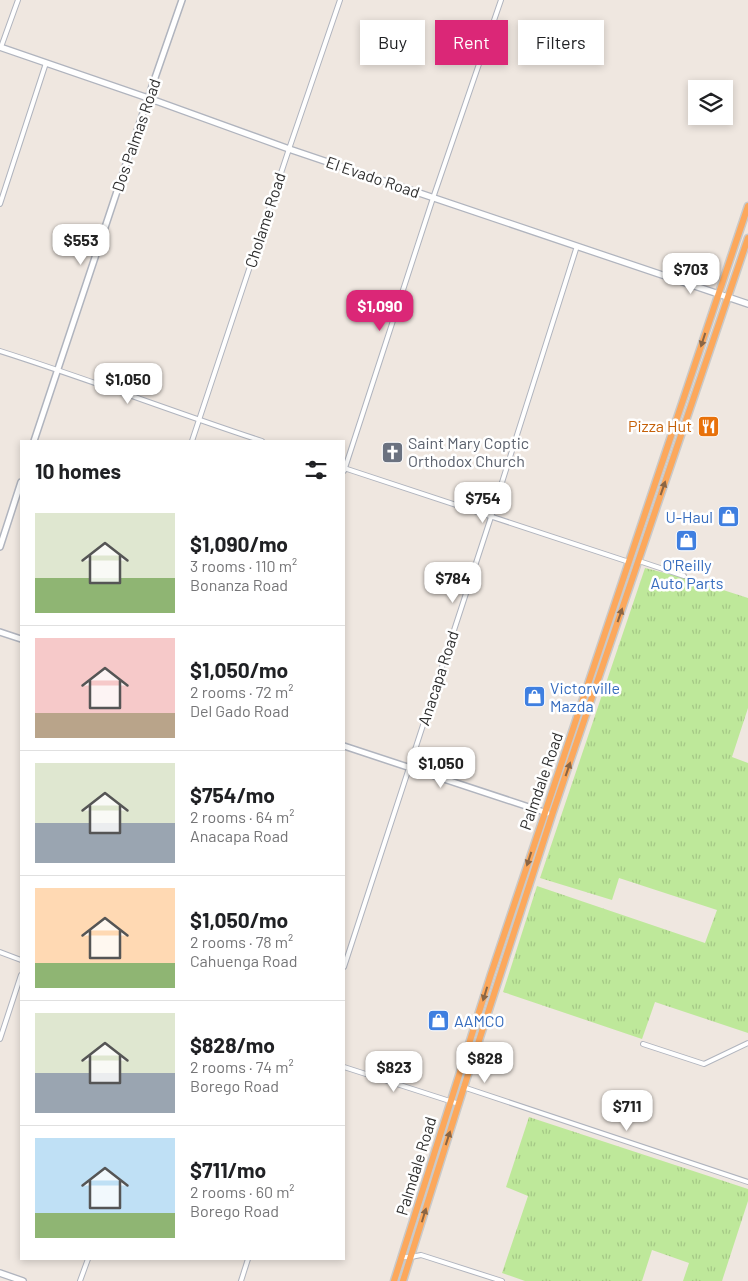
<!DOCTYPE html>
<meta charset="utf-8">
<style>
body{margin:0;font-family:Barlow,sans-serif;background:#f6f6f6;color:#202124;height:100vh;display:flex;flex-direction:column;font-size:19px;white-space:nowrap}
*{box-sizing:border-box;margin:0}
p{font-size:16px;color:#757577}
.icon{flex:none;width:28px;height:28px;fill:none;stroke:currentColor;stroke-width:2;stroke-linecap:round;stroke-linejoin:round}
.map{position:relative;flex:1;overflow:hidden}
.sheet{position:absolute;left:20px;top:440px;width:325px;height:820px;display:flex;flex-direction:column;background:#fff;border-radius:0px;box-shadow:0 2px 8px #0003}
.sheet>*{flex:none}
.top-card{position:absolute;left:360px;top:20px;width:312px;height:45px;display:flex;gap:10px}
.controls{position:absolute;left:688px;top:80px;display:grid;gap:10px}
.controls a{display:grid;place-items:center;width:45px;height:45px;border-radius:0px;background:#fff;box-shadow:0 2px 8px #0003;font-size:25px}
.price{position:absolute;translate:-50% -42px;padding:0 11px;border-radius:10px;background:#fff;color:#222;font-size:16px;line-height:32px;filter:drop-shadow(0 1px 2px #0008)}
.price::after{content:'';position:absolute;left:50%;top:30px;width:15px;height:11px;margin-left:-8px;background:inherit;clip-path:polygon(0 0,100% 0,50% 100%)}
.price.selected{background:#db2777;color:#fff}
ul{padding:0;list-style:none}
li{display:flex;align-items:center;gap:15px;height:125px;padding:0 15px}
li+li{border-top:1px solid #e0e0e0}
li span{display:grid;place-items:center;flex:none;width:140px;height:100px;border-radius:0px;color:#555}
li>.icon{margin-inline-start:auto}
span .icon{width:60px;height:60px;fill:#fffc;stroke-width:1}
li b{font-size:21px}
h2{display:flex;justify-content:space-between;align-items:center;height:60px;padding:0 15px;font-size:21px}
.pill{padding:0 18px;border-radius:0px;background:#fff;box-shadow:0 2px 8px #0003;font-size:18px;line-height:45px}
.pill.selected{background:#db2777;color:#fff}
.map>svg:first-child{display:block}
.grass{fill:url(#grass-tufts)}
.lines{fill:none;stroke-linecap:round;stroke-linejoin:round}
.minor-casing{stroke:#b0b4be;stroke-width:6}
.tertiary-casing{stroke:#b0b4be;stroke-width:8}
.secondary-casing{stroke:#b0b4be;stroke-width:8}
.trunk-casing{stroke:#c9c9c9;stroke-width:9}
.minor{stroke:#fff;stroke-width:4}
.tertiary{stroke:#fff;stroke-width:5}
.secondary{stroke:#fff;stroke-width:5.5}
.trunk{stroke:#fca85c;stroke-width:6}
.oneway{fill:#8b6543}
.labels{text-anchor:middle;stroke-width:5;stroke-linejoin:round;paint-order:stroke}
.street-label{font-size:16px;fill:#2e2e2e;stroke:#fff}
.food-label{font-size:16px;fill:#c56008;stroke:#fff;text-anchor:end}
.worship-label{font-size:16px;fill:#5b616d;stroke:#fff;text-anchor:start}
.shop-label{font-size:16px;fill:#366cbe;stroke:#fff;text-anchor:start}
</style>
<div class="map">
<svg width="748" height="1281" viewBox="0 0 748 1281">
<defs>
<pattern id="grass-tufts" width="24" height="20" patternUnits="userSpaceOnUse" patternTransform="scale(1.25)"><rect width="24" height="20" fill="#bee89a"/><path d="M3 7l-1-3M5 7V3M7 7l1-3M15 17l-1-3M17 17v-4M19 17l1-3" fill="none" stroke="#a4c785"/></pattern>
</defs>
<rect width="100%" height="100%" fill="#efe7e0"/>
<!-- grass -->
<g class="grass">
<path d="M 645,568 L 689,579 L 748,598 L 748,708 L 732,757 L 748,763 L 748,1033 L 655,1002 L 642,1039 L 503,992 L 537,886 L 705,943 L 717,910 L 619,878 L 612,900 L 540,878 Z"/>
<path d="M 529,1117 L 748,1189 L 748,1201 L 722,1281 L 683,1281 L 689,1263 L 652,1250 L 642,1281 L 525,1281 L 502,1273 L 528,1196 L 506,1187 Z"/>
</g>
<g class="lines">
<defs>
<g id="minor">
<path d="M 1,47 L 18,0"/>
<path d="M 0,204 L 46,63"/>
<path d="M 0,351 C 88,379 174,412 262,441"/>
<path d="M 192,441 L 289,149 L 340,0"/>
<path d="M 344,468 L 629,562"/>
<path d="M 344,471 L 433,198 L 501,0"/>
<path d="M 639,561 L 684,576"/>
<path d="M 0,952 L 21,960"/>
<path d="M 344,967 L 491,517 L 577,246"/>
<path d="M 0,1039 L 21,975"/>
<path d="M 643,1044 L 704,1064 L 748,1043"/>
<path d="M 344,1067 L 459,1104"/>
<path d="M 463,1087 L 748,1182"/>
<path d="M 402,1257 L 411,1257 L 421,1255 L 502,1281"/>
<path d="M 80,1281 L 88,1259"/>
<path d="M 241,1281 L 248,1259"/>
</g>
<g id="tertiary">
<path d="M 34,441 L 148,98 L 182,0"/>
<path d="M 0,547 L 21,482"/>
<path d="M 0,632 L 21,639"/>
<path d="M 344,746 L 547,813"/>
</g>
<g id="secondary">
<path d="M 0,47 L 148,98 L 289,149 L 748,304"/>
<path d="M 0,1273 L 23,1281"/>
</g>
<g id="trunk">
<path d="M 394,1281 L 491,974 L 748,206"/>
<path d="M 403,1281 L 464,1087 L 552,815 L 748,238"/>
</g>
</defs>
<!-- minor casing -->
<use href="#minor" class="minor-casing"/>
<!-- tertiary casing -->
<use href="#tertiary" class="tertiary-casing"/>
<!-- secondary casing -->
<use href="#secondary" class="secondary-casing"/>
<!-- trunk casing -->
<use href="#trunk" class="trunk-casing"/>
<!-- minor -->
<use href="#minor" class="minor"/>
<!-- tertiary -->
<use href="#tertiary" class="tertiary"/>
<!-- secondary -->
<use href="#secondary" class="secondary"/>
<!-- trunk -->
<use href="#trunk" class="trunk"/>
</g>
<!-- one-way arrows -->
<defs><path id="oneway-solid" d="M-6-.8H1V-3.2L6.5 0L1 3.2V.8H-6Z" transform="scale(1.25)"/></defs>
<g class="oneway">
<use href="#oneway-solid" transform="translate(703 340) rotate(108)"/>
<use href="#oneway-solid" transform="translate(663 488) rotate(-71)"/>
<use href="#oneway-solid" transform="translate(620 615) rotate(-71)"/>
<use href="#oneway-solid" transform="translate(568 769) rotate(-71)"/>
<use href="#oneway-solid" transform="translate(529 859) rotate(108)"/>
<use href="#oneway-solid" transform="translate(485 994) rotate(107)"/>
<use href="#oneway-solid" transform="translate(448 1138) rotate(-72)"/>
<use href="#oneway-solid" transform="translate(424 1215) rotate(-73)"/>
</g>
<!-- icons -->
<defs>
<symbol id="restaurant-square" viewBox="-11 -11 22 22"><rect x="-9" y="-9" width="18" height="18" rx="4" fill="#e8710a" stroke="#fff"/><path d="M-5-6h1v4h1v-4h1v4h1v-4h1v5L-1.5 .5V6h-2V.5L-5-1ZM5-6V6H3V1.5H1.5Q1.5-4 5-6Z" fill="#fff"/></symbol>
<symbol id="church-square" viewBox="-11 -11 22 22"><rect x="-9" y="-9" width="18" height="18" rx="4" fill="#6b7280" stroke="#fff"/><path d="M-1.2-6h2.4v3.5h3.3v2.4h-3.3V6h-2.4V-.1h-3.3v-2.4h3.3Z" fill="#fff"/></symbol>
<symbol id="shop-square" viewBox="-11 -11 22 22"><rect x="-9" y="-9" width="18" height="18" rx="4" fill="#3f7fe0" stroke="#fff"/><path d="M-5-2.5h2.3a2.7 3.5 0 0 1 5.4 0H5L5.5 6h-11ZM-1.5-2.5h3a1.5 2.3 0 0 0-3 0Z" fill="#fff"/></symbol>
</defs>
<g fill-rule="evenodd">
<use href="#restaurant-square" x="696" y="414" width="25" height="25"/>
<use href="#church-square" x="380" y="440" width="25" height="25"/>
<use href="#shop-square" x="716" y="504" width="25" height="25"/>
<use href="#shop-square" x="674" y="528" width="25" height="25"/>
<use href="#shop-square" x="522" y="684" width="25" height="25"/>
<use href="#shop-square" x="426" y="1008" width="25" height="25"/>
</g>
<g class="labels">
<!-- street labels -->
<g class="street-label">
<text transform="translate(136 135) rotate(-71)" y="6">Dos Palmas Road</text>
<text transform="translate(373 177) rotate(19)" y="6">El Evado Road</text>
<text transform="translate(265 220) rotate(-72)" y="6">Cholame Road</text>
<text transform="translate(438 678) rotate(-72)" y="6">Anacapa Road</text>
<text transform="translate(541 781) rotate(-71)" y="6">Palmdale Road</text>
<text transform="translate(416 1166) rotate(-73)" y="6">Palmdale Road</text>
</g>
<!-- food labels -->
<g class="food-label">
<text x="692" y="432">Pizza Hut</text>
</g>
<!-- worship labels -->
<g class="worship-label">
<text x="408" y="449">Saint Mary Coptic<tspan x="408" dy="18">Orthodox Church</tspan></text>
</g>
<!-- shop labels -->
<g class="shop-label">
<text x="713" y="523" text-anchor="end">U-Haul</text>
<text x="687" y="571" text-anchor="middle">O'Reilly<tspan x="687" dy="18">Auto Parts</tspan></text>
<text x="550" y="694">Victorville<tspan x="550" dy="18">Mazda</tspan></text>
<text x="454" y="1027">AAMCO</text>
</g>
</g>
</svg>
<div class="controls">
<a><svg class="icon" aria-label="layers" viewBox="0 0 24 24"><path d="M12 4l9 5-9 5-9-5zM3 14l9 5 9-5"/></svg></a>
</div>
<b class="price" style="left:81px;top:266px">$553</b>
<b class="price" style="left:691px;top:295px">$703</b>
<b class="price selected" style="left:380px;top:332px">$1,090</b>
<b class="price" style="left:128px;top:405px">$1,050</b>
<b class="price" style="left:483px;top:524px">$754</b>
<b class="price" style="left:453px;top:604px">$784</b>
<b class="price" style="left:441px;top:789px">$1,050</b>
<b class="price" style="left:485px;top:1084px">$828</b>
<b class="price" style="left:394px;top:1093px">$823</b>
<b class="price" style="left:627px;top:1132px">$711</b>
<div class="top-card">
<a class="pill">Buy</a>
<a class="pill selected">Rent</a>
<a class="pill">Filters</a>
</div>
<section class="sheet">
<h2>10 homes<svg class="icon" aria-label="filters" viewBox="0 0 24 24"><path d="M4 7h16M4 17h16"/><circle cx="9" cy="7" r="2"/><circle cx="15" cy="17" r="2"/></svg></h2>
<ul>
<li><span style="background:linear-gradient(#dfe7d0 65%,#8fb573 0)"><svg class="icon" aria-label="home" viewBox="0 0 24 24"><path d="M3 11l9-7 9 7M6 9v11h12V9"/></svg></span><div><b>$1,090/mo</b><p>3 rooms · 110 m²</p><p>Bonanza Road</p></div></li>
<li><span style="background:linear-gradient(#f6c9c9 75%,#b9a48a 0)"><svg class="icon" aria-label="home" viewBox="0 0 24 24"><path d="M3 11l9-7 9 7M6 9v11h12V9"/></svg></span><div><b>$1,050/mo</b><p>2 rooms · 72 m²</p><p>Del Gado Road</p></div></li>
<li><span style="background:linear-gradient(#dfe7d0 60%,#9aa5b1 0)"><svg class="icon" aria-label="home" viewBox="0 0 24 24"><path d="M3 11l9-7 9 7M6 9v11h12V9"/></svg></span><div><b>$754/mo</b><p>2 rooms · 64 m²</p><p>Anacapa Road</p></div></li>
<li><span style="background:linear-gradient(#ffd9b3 75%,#8fb573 0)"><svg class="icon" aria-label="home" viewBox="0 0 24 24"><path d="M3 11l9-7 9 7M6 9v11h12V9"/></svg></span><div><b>$1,050/mo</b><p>2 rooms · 78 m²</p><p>Cahuenga Road</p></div></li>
<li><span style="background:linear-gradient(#dfe7d0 60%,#9aa5b1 0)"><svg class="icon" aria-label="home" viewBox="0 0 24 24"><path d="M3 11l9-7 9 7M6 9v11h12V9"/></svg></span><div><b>$828/mo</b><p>2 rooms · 74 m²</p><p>Borego Road</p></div></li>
<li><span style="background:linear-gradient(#bfe0f5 75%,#8fb573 0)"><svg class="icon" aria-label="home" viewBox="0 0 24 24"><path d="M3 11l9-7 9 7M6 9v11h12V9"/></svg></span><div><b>$711/mo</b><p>2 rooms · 60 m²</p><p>Borego Road</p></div></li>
</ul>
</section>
</div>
